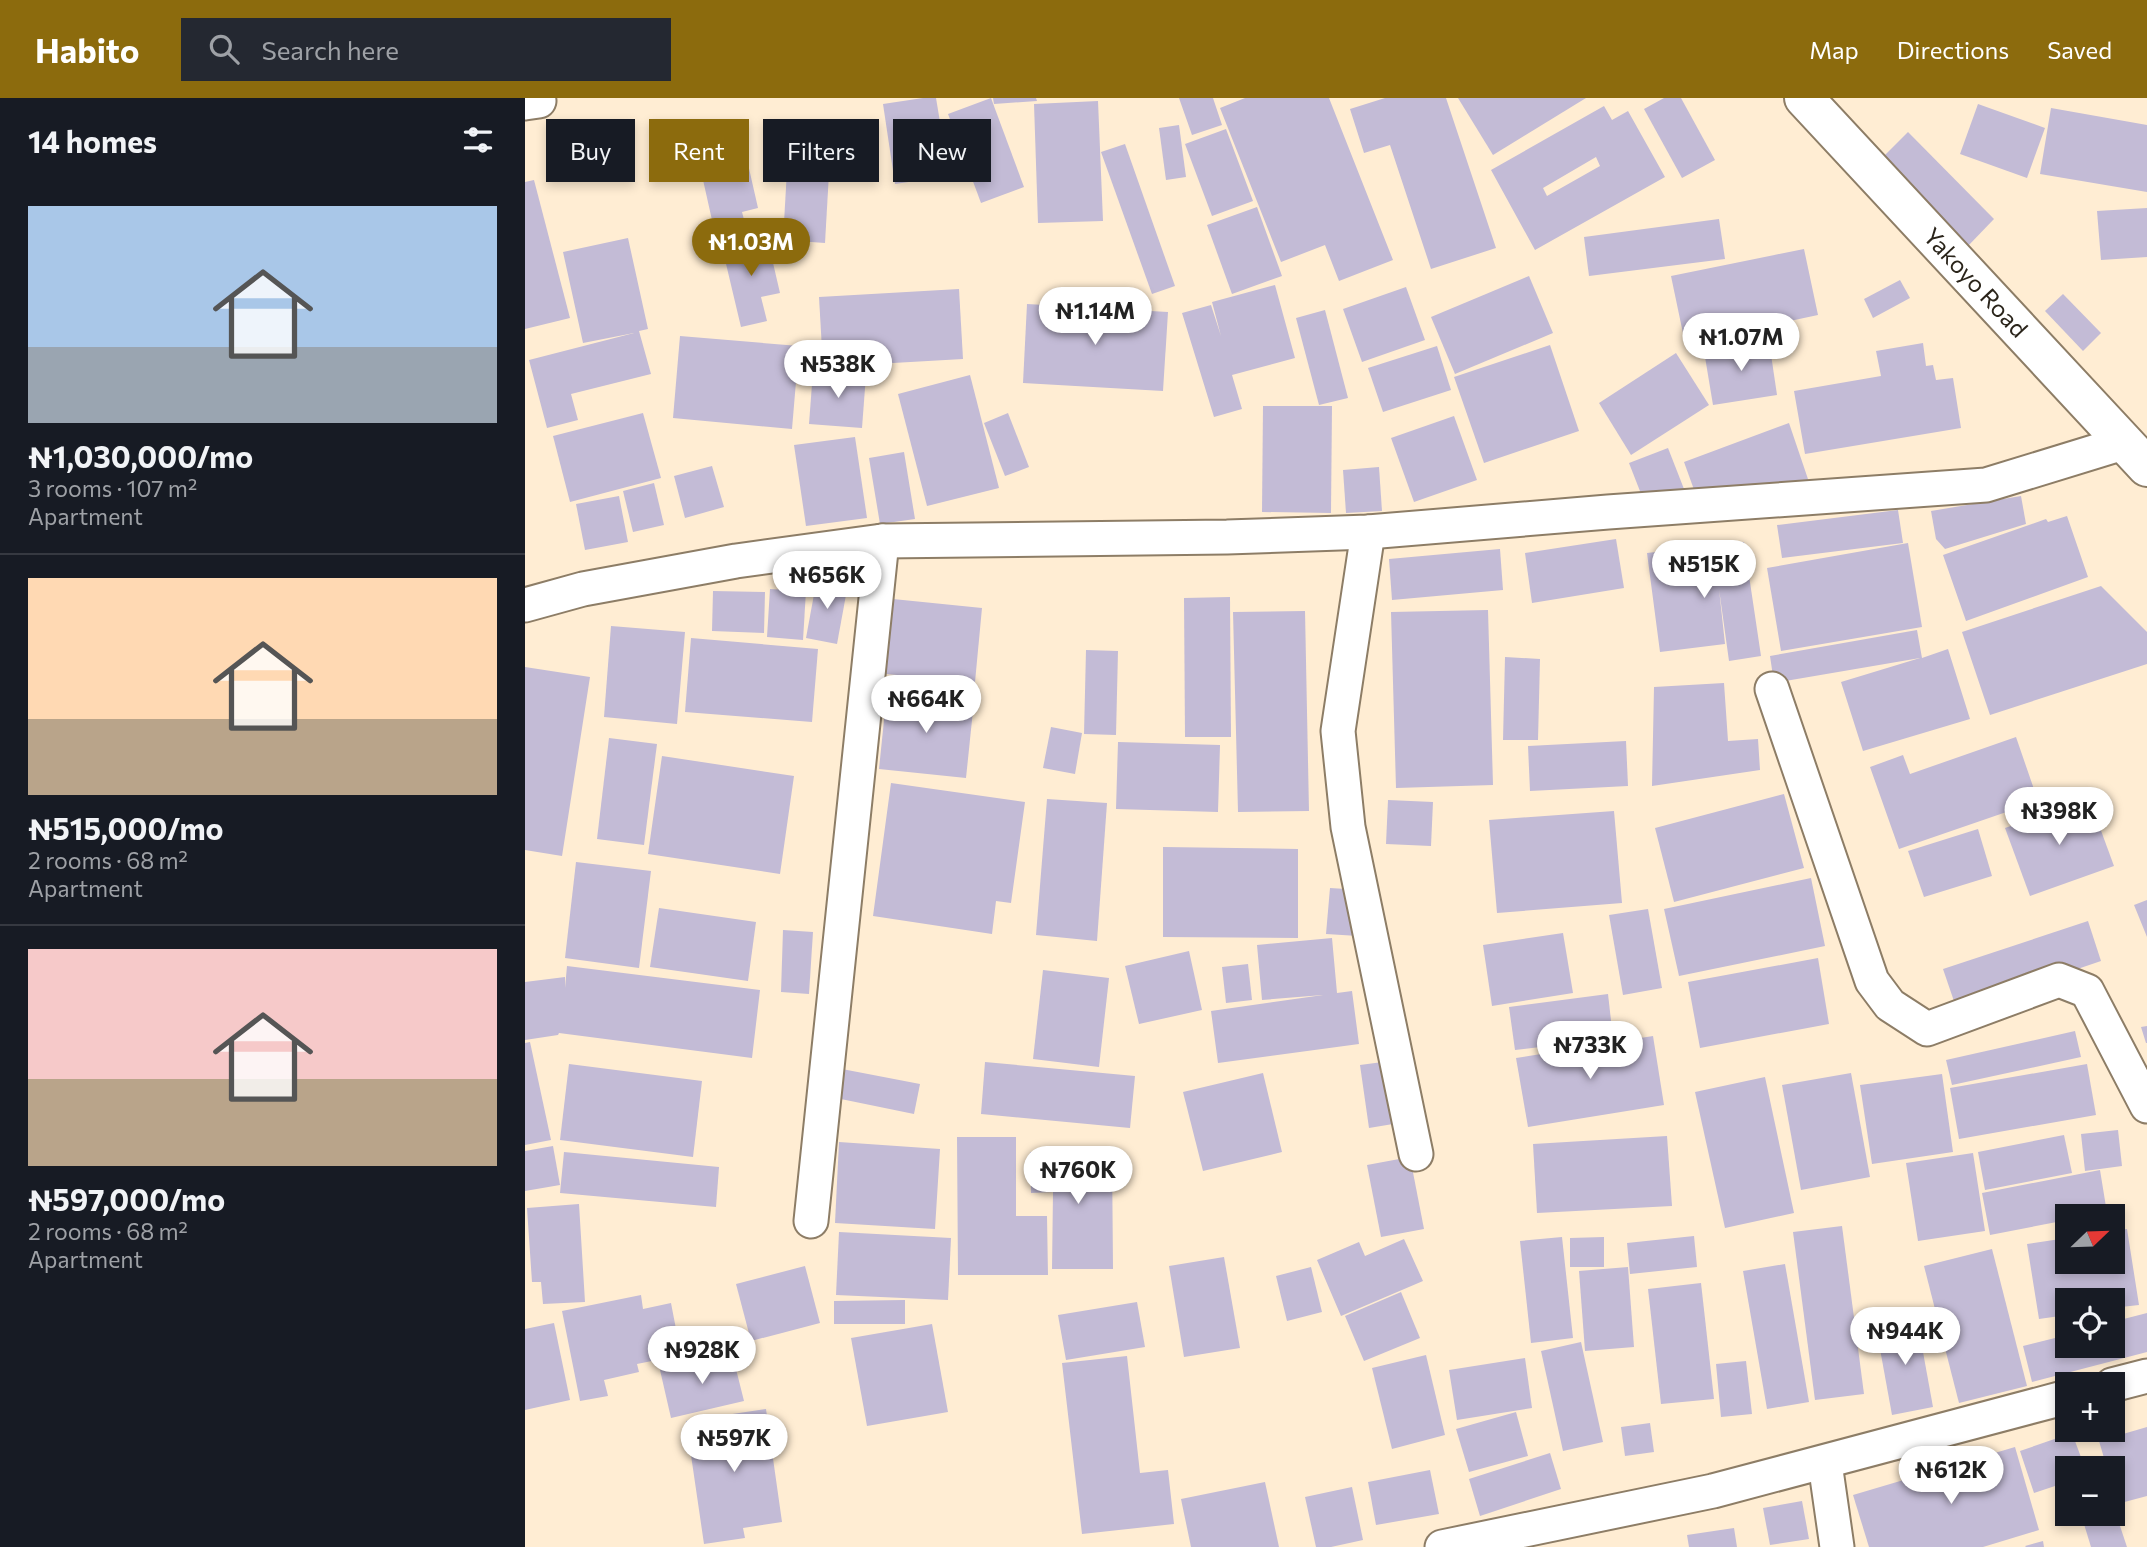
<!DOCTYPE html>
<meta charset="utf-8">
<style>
body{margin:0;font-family:Commissioner,sans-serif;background:#242831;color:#f1f3f6;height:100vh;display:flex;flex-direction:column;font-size:26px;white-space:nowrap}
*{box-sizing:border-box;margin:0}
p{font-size:23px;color:#9ea1a6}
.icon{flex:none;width:38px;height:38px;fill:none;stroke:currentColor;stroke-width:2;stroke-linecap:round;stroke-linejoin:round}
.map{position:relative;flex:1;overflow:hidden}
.details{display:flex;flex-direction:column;background:#171b24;width:525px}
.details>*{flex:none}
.hud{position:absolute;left:21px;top:21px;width:665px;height:63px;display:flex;gap:14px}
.needle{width:46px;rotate:67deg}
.buttons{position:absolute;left:1530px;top:1106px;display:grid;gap:14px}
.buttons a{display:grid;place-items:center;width:70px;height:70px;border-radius:0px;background:#171b24;box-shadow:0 4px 10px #0003;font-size:35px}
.price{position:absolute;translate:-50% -60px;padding:0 16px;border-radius:24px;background:#fff;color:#222;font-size:23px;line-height:46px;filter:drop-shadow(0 2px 4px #0008)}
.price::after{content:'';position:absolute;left:50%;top:42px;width:21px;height:16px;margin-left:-10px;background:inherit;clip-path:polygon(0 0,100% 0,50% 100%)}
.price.on{background:#8c6b0d;color:#fff}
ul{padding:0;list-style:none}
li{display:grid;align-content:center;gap:14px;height:371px;padding:0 28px}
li+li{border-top:2px solid #363941}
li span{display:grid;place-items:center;height:217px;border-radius:0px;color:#555}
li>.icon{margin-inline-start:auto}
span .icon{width:126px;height:126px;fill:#fffc;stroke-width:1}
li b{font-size:30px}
h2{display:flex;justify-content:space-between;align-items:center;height:84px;padding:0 28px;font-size:30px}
.chip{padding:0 24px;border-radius:0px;background:#171b24;box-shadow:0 4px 10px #0003;font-size:24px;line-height:63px}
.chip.on{background:#8c6b0d;color:#fff}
header{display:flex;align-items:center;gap:42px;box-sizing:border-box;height:98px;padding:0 35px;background:#8c6b0d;color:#fff}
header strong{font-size:33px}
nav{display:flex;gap:38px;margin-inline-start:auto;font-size:24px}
.search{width:490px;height:63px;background:#242831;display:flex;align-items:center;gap:18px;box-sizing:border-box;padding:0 24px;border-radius:0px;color:#9ea1a6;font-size:26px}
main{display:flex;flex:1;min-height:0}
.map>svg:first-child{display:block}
.building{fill:#c3bbd6;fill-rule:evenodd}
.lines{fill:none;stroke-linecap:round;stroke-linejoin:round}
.minor-casing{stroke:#8d7d66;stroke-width:37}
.secondary-casing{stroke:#8d7d66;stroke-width:42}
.minor{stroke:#fff;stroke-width:33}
.secondary{stroke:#fff;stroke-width:38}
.labels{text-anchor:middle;stroke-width:5;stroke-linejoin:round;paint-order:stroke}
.street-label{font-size:24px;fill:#2a241a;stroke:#fff}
</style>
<header>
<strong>Habito</strong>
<div class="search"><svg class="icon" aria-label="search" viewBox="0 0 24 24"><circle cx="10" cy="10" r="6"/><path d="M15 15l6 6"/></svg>Search here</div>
<nav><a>Map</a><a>Directions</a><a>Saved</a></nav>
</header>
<main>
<section class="details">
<h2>14 homes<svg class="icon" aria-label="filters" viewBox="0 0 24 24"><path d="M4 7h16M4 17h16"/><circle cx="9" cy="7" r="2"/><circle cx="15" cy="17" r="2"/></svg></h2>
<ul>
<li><span style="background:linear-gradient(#a9c7e8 65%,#9aa5b1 0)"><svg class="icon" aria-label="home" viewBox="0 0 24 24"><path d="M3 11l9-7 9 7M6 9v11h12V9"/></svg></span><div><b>₦1,030,000/mo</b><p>3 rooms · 107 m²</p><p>Apartment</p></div></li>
<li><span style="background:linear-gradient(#ffd9b3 65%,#b9a48a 0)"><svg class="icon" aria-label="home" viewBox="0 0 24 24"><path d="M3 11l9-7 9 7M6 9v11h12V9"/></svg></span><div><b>₦515,000/mo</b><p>2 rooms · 68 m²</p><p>Apartment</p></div></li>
<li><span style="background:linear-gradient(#f6c9c9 60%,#b9a48a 0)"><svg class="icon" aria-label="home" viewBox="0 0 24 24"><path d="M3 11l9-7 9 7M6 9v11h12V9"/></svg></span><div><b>₦597,000/mo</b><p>2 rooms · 68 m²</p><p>Apartment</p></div></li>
</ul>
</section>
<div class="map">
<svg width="1622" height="1449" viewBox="0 0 1622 1449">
<rect width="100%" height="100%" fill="#ffedd3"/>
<!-- building -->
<g class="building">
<path d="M 398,0 L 411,0 L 424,78 L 370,86 L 358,6 Z"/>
<path d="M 466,0 L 499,89 L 456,105 L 423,16 Z"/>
<path d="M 468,0 L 511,0 L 512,3 L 469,6 Z"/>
<path d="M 654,0 L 688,0 L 697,27 L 667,37 Z"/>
<path d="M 720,0 L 804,0 L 868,162 L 814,183 L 800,147 L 756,164 L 695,10 Z"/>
<path d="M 860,0 L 921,0 L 971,150 L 906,171 L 865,47 L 839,55 L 825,11 Z"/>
<path d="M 933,0 L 1061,0 L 968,57 Z"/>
<path d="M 1139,0 L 1156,0 L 1190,62 L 1157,80 L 1119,11 Z"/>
<path d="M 573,3 L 578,123 L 513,125 L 509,6 Z"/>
<path d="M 1453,6 L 1520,30 L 1502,80 L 1435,56 Z"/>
<path d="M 1079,8 L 1087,22 L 1103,13 L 1140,79 L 1010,152 L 966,72 ZM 1071,59 L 1075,68 L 1022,98 L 1018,90 Z"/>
<path d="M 1526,10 L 1622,27 L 1622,94 L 1515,76 Z"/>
<path d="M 654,27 L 661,79 L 641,82 L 634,30 Z"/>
<path d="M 701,31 L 728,103 L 687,118 L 660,46 Z"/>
<path d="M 1383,34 L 1469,121 L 1442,149 L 1355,62 Z"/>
<path d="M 264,37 L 306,40 L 300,145 L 258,142 Z"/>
<path d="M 218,44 L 233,110 L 217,114 L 222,133 L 191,140 L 172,55 Z"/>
<path d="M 600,46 L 650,188 L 627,196 L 576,54 Z"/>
<path d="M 9,82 L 45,220 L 0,231 L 0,84 Z"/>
<path d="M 732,109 L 757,178 L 707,196 L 682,127 Z"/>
<path d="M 1622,110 L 1622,159 L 1576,162 L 1572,113 Z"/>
<path d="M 1194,121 L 1200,161 L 1064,178 L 1059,139 Z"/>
<path d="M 242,139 L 255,195 L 236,199 L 242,223 L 216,229 L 197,149 Z"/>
<path d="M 103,140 L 123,231 L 114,233 L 126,276 L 46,296 L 53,322 L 22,330 L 4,262 L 109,235 L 58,245 L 38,154 Z"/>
<path d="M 1279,151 L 1293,217 L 1160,245 L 1146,178 Z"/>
<path d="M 1004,178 L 1028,235 L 930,276 L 906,219 Z"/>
<path d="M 1375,182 L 1385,200 L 1348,220 L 1339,201 Z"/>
<path d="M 750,187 L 770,260 L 707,277 L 717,311 L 689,319 L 657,215 L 686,207 L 696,238 L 687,204 Z"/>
<path d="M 881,189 L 900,242 L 837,264 L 818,211 Z"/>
<path d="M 434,191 L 438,261 L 298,269 L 294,199 Z"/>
<path d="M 1538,196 L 1576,235 L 1558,253 L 1520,213 Z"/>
<path d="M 502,206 L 643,214 L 638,293 L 498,285 Z"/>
<path d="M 800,212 L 823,300 L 794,307 L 771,220 Z"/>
<path d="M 155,238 L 274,248 L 267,331 L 148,320 Z"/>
<path d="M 1244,243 L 1252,297 L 1188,307 L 1179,253 Z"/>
<path d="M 1398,245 L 1401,268 L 1408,267 L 1411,282 L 1428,280 L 1436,330 L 1280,356 L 1269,293 L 1356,278 L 1351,253 Z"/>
<path d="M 1025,247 L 1054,333 L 959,365 L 929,279 Z"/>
<path d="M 912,248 L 926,292 L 858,314 L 843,270 Z"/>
<path d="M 1151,255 L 1184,307 L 1106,357 L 1074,305 Z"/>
<path d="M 288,273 L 341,277 L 337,330 L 284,326 Z"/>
<path d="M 445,277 L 474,390 L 402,408 L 373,296 Z"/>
<path d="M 738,308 L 807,308 L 806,415 L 737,414 Z"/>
<path d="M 118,315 L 136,380 L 45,404 L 28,338 Z"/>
<path d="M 483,315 L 504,369 L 480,378 L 459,325 Z"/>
<path d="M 929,318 L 952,382 L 889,404 L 866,340 Z"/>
<path d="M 1264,325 L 1285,387 L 1172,400 L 1159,364 Z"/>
<path d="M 330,339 L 342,420 L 281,428 L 269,347 Z"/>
<path d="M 1143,350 L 1159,391 L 1120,406 L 1104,365 Z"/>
<path d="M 379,354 L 390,421 L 355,426 L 344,360 Z"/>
<path d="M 187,368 L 199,409 L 160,420 L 149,378 Z"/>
<path d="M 854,369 L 857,413 L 821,415 L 818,372 Z"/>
<path d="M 129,385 L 139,427 L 108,434 L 98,393 Z"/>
<path d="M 94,398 L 103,444 L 60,452 L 51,406 Z"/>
<path d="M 1496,398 L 1501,426 L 1420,451 L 1411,441 L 1406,413 Z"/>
<path d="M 1373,412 L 1378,445 L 1257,460 L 1252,427 Z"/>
<path d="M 1542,418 L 1563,479 L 1441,523 L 1418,457 L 1521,421 L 1523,424 Z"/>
<path d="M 1091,441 L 1099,490 L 1007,505 L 1000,455 Z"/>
<path d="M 1219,444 L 1236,558 L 1204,563 L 1194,491 L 1200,546 L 1135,554 L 1122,455 Z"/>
<path d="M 1383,445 L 1397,529 L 1256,553 L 1242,470 Z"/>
<path d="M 975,451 L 978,492 L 867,502 L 864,461 Z"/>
<path d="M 292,480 L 323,486 L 312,546 L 281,540 Z"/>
<path d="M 1576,488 L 1622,534 L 1622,566 L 1465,617 L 1437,534 Z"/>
<path d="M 245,491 L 281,493 L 278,542 L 242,539 Z"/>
<path d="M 188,493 L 240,494 L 239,535 L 187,533 Z"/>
<path d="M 705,499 L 706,639 L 660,639 L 659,500 Z"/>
<path d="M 368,501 L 457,510 L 450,584 L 361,576 Z"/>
<path d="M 963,512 L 968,687 L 871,690 L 866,514 Z"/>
<path d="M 780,513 L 784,713 L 713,714 L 708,514 Z"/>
<path d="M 86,528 L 160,534 L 152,626 L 79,619 Z"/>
<path d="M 1392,532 L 1397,560 L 1423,551 L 1445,621 L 1338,653 L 1316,584 L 1395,560 L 1249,585 L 1245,558 Z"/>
<path d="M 166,540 L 293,551 L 287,624 L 160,614 Z"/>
<path d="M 561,552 L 593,553 L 591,637 L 559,636 Z"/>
<path d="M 980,559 L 1015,561 L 1013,642 L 978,642 Z"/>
<path d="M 0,569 L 65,579 L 37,758 L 0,752 Z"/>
<path d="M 1199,585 L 1203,643 L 1233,641 L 1235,672 L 1127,688 L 1129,589 Z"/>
<path d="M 362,593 L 449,603 L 441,680 L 354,671 Z"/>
<path d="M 526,629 L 557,635 L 550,676 L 518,670 Z"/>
<path d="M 1491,639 L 1513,703 L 1374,751 L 1345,669 L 1378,657 L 1385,676 Z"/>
<path d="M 84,640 L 132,646 L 119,747 L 72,741 Z"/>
<path d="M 1101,643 L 1103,688 L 1005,693 L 1003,648 Z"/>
<path d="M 593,644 L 695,647 L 693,714 L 591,711 Z"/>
<path d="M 137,658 L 269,678 L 255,776 L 123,756 Z"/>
<path d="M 366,685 L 500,704 L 486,805 L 471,803 L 467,836 L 348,818 Z"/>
<path d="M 1259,696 L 1279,770 L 1149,804 L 1130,730 Z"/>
<path d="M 1564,700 L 1589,768 L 1505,798 L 1480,730 Z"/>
<path d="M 522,701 L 582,705 L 572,843 L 511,837 Z"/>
<path d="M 863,702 L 908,704 L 906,748 L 861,746 Z"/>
<path d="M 1089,713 L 1097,805 L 972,815 L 964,722 Z"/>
<path d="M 1453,731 L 1467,778 L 1399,799 L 1383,753 Z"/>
<path d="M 638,749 L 773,751 L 773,840 L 638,839 Z"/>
<path d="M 51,764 L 126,773 L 114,870 L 40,860 Z"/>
<path d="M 1286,780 L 1300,848 L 1154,878 L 1139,811 Z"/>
<path d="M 805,790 L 837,792 L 833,838 L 801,836 Z"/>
<path d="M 1622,802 L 1622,839 L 1609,807 Z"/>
<path d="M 134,810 L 231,824 L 223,883 L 125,869 Z"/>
<path d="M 1123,811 L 1137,890 L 1098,897 L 1084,817 Z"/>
<path d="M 1563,823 L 1576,863 L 1432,912 L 1418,871 Z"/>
<path d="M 258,832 L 288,834 L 284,896 L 256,894 Z"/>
<path d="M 1038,835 L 1048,895 L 967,908 L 958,847 Z"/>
<path d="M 807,840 L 812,895 L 827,893 L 834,946 L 693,965 L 686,913 L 798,897 L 737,902 L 732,847 Z"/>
<path d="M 664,853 L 677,912 L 614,926 L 600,868 Z"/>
<path d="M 1293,860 L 1304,926 L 1175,950 L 1163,884 Z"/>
<path d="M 723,866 L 727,902 L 701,905 L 697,869 Z"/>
<path d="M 42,868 L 235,892 L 227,960 L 34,935 L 33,937 L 0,942 L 0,884 L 40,879 L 40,890 Z"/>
<path d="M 518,872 L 584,880 L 574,969 L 508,961 Z"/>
<path d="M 1083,896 L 1088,940 L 990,952 L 984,909 Z"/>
<path d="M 1622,928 L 1622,945 L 1621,945 L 1616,929 Z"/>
<path d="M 1550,933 L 1556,959 L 1427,987 L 1421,962 Z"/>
<path d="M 1128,938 L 1139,1007 L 1003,1029 L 991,960 Z"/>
<path d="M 5,944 L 26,1042 L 0,1047 L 0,945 Z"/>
<path d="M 865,963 L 874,1025 L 844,1030 L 835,967 Z"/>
<path d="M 460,964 L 610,978 L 605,1030 L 456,1016 Z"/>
<path d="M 44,966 L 177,983 L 168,1059 L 35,1042 Z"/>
<path d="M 1562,966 L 1571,1017 L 1434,1041 L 1425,990 Z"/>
<path d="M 317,971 L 395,986 L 389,1016 L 311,1000 Z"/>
<path d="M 738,975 L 757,1054 L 678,1073 L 658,994 Z"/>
<path d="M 1326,975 L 1345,1079 L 1276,1092 L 1257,987 Z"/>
<path d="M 1417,976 L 1428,1054 L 1347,1066 L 1335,987 Z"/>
<path d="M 1240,979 L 1269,1115 L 1200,1130 L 1170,994 Z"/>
<path d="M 1593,1032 L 1597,1068 L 1560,1073 L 1556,1036 Z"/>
<path d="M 1539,1037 L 1547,1075 L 1460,1092 L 1453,1054 Z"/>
<path d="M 1142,1038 L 1147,1108 L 1012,1115 L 1008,1046 Z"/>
<path d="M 432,1039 L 491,1039 L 491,1118 L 522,1118 L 523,1177 L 433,1177 Z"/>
<path d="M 314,1044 L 415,1051 L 410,1131 L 310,1125 Z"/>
<path d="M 28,1048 L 35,1087 L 0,1093 L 0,1053 Z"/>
<path d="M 39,1054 L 194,1069 L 191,1109 L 35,1095 Z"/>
<path d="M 505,1054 L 587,1054 L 588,1171 L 527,1171 L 528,1094 L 506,1095 Z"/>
<path d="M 1448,1055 L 1460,1133 L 1393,1143 L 1381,1065 Z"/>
<path d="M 885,1059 L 899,1131 L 856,1139 L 842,1067 Z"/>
<path d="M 1575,1072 L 1582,1115 L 1564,1118 L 1542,1118 L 1542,1122 L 1465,1137 L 1457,1095 Z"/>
<path d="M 54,1106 L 60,1204 L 18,1206 L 16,1184 L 7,1184 L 2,1110 Z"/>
<path d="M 1317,1128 L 1339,1296 L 1290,1302 L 1268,1134 Z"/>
<path d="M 1602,1131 L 1614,1207 L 1587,1210 L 1587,1202 L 1542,1202 L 1542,1217 L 1514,1221 L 1502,1146 L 1542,1140 L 1542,1164 L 1587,1164 L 1587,1133 Z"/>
<path d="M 314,1134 L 426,1140 L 423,1202 L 311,1197 Z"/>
<path d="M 1169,1138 L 1172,1169 L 1105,1176 L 1102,1145 Z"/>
<path d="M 1037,1139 L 1048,1240 L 1006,1245 L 995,1143 Z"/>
<path d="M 1079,1139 L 1079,1169 L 1045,1169 L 1045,1140 Z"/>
<path d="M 879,1141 L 898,1183 L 816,1218 L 792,1162 L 834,1144 L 840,1158 Z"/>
<path d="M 1467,1151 L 1502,1288 L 1434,1305 L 1399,1168 Z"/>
<path d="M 699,1159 L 715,1250 L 659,1259 L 644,1168 Z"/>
<path d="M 1260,1166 L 1284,1304 L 1242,1311 L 1218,1173 Z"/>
<path d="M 280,1168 L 295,1225 L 226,1243 L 211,1186 Z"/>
<path d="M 786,1169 L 797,1214 L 762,1223 L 751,1178 Z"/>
<path d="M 1103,1169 L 1109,1249 L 1060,1253 L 1054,1173 Z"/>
<path d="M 1176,1185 L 1189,1301 L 1136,1306 L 1123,1191 Z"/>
<path d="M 876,1194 L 895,1240 L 839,1263 L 820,1218 Z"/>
<path d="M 116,1197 L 118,1211 L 146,1205 L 156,1257 L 112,1266 L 114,1274 L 79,1282 L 83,1298 L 55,1303 L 37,1213 Z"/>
<path d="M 380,1202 L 380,1226 L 309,1226 L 309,1203 Z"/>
<path d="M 612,1204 L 620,1249 L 541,1262 L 533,1217 Z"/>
<path d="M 1622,1215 L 1622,1254 L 1507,1284 L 1498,1248 L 1542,1237 L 1542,1248 L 1587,1248 L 1587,1224 Z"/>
<path d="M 1392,1221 L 1408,1309 L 1367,1317 L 1351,1229 Z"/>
<path d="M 29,1225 L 45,1302 L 0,1312 L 0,1231 Z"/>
<path d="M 407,1226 L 423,1314 L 342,1328 L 326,1240 Z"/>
<path d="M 1056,1244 L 1078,1344 L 1038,1353 L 1016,1253 Z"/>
<path d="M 207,1255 L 219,1303 L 146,1320 L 135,1272 Z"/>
<path d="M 901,1257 L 920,1337 L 867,1351 L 847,1270 Z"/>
<path d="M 602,1258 L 615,1375 L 643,1372 L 649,1426 L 557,1436 L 537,1265 Z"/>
<path d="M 1000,1260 L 1007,1310 L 932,1322 L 924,1272 Z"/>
<path d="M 1221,1263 L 1227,1316 L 1196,1319 L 1191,1266 Z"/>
<path d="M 241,1311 L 257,1424 L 218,1430 L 220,1440 L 179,1446 L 161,1323 Z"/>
<path d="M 991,1314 L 1003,1358 L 944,1374 L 931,1331 Z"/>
<path d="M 1125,1325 L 1129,1354 L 1100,1358 L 1096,1329 Z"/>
<path d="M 1622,1329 L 1622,1398 L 1592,1406 L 1587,1390 L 1587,1370 L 1582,1370 L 1574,1343 Z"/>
<path d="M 1547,1335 L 1560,1370 L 1542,1370 L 1542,1384 L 1509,1395 L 1495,1353 Z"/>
<path d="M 1490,1349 L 1514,1432 L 1458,1449 L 1344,1449 L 1328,1397 Z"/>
<path d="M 1025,1355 L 1036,1391 L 955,1418 L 944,1381 Z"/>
<path d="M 905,1372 L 914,1416 L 851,1427 L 843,1384 Z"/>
<path d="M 740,1384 L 754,1449 L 666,1449 L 656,1401 Z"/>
<path d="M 827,1389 L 838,1442 L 806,1449 L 791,1449 L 780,1399 Z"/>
<path d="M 1277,1403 L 1284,1441 L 1245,1447 L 1238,1410 Z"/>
<path d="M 1591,1416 L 1602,1449 L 1566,1449 L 1559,1426 Z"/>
<path d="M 1209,1430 L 1212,1449 L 1164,1449 L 1162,1437 Z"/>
<path d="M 1518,1443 L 1519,1449 L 1501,1449 L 1500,1448 Z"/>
</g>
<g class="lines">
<defs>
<g id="minor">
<path d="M 0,5 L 14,3"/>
<path d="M 843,434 L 813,633 L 823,729 L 891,1056"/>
<path d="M 0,507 L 58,491 L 211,463 L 357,443 L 702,439 L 843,434 L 1083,414 L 1461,387 L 1598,345"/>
<path d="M 1247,591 L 1347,883 L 1365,907 L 1402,931 L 1534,882 L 1562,893 L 1622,1008"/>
<path d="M 286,1123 L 357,443"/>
<path d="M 1587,1287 L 1622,1278"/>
<path d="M 1300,1365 L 1312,1449"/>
<path d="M 917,1449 L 1188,1393 L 1542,1299"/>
</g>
<path id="secondary" d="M 1279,0 L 1622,369"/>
</defs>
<!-- minor casing -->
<use href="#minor" class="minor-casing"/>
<!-- secondary casing -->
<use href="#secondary" class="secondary-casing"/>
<!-- minor -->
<use href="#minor" class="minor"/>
<!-- secondary -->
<use href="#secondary" class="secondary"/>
</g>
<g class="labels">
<!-- street labels -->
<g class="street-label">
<text transform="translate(1450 185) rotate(47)" y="8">Yakoyo Road</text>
</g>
</g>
</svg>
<div class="buttons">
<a><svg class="needle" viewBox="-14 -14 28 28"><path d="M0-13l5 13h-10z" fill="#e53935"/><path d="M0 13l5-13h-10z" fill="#9ea1a6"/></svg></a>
<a><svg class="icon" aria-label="locate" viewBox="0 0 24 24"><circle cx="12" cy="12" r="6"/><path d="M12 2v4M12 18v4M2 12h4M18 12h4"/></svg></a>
<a>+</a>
<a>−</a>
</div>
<b class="price on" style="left:226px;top:180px">₦1.03M</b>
<b class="price" style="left:570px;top:249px">₦1.14M</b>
<b class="price" style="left:1216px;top:275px">₦1.07M</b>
<b class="price" style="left:313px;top:302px">₦538K</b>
<b class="price" style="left:1179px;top:502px">₦515K</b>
<b class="price" style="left:302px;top:513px">₦656K</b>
<b class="price" style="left:401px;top:637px">₦664K</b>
<b class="price" style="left:1534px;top:749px">₦398K</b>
<b class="price" style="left:1065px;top:983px">₦733K</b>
<b class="price" style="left:553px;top:1108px">₦760K</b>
<b class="price" style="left:1380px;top:1269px">₦944K</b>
<b class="price" style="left:177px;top:1288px">₦928K</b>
<b class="price" style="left:209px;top:1376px">₦597K</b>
<b class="price" style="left:1426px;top:1408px">₦612K</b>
<div class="hud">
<a class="chip">Buy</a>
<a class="chip on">Rent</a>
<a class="chip">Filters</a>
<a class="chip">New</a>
</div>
</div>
</main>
